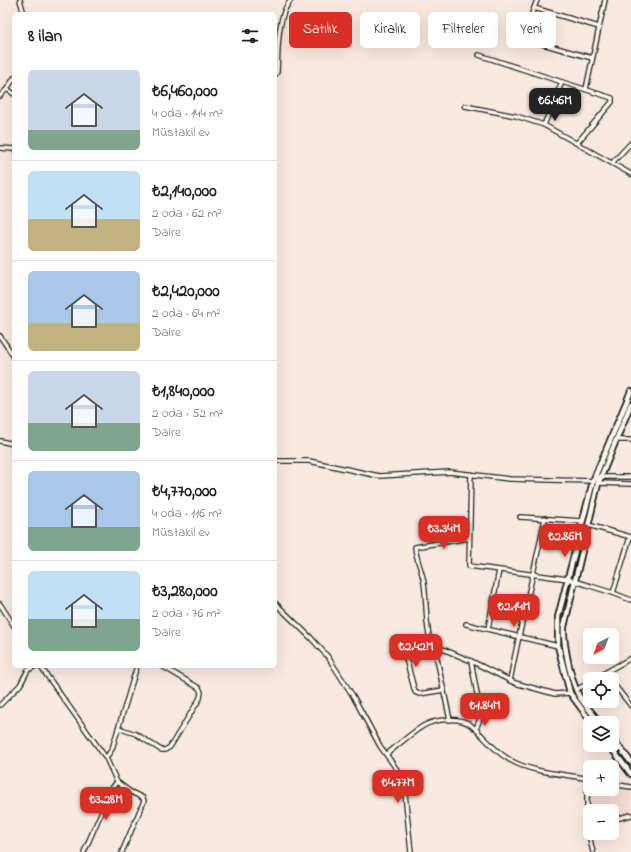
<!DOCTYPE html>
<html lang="tr">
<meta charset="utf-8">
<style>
body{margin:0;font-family:"Indie Flower",sans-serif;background:#f6f6f6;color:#202124;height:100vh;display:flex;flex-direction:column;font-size:15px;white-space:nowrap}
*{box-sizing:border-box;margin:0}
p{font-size:13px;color:#757577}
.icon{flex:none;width:22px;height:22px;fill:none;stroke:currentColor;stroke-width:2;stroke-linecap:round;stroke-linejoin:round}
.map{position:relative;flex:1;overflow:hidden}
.sheet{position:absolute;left:12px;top:12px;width:265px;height:656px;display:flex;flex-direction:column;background:#fff;border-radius:6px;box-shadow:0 4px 16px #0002}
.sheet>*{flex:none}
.banner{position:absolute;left:289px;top:12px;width:282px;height:36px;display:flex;gap:8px}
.needle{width:26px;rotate:221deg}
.controls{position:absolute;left:583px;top:628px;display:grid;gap:8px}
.controls a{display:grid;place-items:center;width:36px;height:36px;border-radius:6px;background:#fff;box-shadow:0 4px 16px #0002;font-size:20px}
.price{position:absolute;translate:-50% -34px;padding:0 9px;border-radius:8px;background:#d93025;color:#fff;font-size:13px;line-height:26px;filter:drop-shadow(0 1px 2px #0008)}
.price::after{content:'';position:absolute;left:50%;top:24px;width:12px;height:9px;margin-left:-6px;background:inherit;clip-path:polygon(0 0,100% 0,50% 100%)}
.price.current{background:#222;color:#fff}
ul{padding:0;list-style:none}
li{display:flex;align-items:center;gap:12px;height:100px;padding:0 16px}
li+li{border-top:1px solid #e0e0e0}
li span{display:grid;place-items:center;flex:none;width:112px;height:80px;border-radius:6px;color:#555}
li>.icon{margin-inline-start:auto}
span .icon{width:48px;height:48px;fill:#fffc;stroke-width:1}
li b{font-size:17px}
h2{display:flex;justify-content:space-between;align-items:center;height:48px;padding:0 16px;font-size:17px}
.chip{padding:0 14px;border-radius:6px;background:#fff;box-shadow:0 4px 16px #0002;font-size:14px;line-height:36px}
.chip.current{background:#d93025;color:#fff}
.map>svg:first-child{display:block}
.built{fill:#f7dad3}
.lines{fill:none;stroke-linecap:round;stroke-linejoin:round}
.minor-casing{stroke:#1c1c1c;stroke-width:6}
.tertiary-casing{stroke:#1c1c1c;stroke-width:8}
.minor{stroke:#fbf7ec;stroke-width:3.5}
.tertiary{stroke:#fbf7ec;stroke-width:4.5}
</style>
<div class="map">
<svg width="631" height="852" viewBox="0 0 631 852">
<rect width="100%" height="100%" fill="#f9eae1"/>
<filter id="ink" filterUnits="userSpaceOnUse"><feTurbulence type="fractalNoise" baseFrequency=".025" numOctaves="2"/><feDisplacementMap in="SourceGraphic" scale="8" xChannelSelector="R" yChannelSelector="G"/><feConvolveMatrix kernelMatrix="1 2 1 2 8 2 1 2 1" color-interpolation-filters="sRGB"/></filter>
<g filter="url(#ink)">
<!-- built -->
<path class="built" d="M 612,787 L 631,791 L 631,813 L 612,817 L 612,811 L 590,811 L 590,818 L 590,789 L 612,789 Z"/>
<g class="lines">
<defs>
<g id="minor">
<path d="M 20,0 L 24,14"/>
<path d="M 537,0 L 530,19 L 525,39 L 592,58"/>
<path d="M 534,8 L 599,27"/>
<path d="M 479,55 L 562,82"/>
<path d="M 275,75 L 277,72 C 278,52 277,14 291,0"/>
<path d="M 7,89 L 14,94"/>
<path d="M 586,89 L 605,0"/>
<path d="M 0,96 L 7,89 L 14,78"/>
<path d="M 465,106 L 516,116 L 544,125 L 631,174"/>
<path d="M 544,125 L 562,82 L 612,98 L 612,102 L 577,143"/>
<path d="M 0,148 L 14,149"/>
<path d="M 612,163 L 631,143"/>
<path d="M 0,336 L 14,357"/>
<path d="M 616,440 L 631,440"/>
<path d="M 0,441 L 14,444"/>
<path d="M 275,461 L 309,461 L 379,476 L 450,472 L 510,479 L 593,481 L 601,477 L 631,477"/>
<path d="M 471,474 L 469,566 L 568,579 L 613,593 L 631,600"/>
<path d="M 597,483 L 631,484"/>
<path d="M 520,517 L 582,521"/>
<path d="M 588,525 L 631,537"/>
<path d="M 469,538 L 415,547 C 416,559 422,570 424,583 C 427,602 425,625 431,644 L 471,661 L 515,683 L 555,694 L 570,693"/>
<path d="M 613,593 L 630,537"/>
<path d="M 275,603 L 311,638 L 328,657 L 353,696 L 380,746 L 398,771 L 404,784 L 411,852"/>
<path d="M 0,604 L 14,626"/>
<path d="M 466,624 L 558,646"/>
<path d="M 488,629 L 499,570"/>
<path d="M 431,644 L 427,647 L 424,647 L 402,644 L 415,692 L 419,694 L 444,690"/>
<path d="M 434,645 L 450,720"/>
<path d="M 471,661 L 481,716 L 476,729"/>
<path d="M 40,666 L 106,758 L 117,782 L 129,791 L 143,798 L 144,801 L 122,852"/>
<path d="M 605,673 L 610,679"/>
<path d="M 594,679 L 631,658"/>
<path d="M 510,681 C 520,626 534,573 545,518"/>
<path d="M 612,682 L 631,706"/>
<path d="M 576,690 L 590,682"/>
<path d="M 0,705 L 20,685 L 28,670 L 36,666"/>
<path d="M 118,728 L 136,734 L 161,750 L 165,750 L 170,747 L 200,698 L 201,692 L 199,688 L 162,666"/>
<path d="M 387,754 C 398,745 410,734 423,726 C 435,719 461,716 472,726 C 485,737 495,752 510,760 C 532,773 565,774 590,779"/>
<path d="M 106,758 L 112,749 L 137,666"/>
<path d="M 588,779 C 586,804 586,827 593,852"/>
<path d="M 612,784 L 631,787"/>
<path d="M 612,820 L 631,815"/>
<path d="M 84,852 L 112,788 L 117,782"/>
</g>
<g id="tertiary">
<path d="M 592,723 L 570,693 L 558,646 L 558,617 L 593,481 L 631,391"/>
<path d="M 600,723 C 593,714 585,705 579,696 C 571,681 563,644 564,627 L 598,484 L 631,404"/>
<path d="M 612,738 L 631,762"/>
<path d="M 609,745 L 631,774"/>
</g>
</defs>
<!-- minor casing -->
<use href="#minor" class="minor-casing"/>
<!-- tertiary casing -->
<use href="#tertiary" class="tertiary-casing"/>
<!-- minor -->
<use href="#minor" class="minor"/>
<!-- tertiary -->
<use href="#tertiary" class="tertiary"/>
</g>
</g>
</svg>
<div class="controls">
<a><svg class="needle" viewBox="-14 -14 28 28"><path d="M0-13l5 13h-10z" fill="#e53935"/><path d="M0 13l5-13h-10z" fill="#757577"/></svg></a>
<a><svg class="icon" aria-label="locate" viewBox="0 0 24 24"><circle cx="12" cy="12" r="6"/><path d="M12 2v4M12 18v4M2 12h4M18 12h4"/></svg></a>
<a><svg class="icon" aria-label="layers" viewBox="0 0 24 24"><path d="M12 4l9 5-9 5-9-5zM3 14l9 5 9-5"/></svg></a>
<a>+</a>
<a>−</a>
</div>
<b class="price current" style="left:555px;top:122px">₺6.46M</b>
<b class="price" style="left:444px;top:550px">₺3.34M</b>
<b class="price" style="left:565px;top:558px">₺2.86M</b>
<b class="price" style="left:514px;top:628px">₺2.14M</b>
<b class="price" style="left:416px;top:668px">₺2.42M</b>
<b class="price" style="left:485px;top:727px">₺1.84M</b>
<b class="price" style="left:398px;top:804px">₺4.77M</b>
<b class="price" style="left:106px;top:821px">₺3.28M</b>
<div class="banner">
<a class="chip current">Satılık</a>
<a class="chip">Kiralık</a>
<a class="chip">Filtreler</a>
<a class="chip">Yeni</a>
</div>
<section class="sheet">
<h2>8 ilan<svg class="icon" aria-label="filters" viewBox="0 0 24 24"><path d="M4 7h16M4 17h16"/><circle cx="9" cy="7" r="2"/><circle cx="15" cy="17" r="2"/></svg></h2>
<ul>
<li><span style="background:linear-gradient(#c9d6e8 75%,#7fa58c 0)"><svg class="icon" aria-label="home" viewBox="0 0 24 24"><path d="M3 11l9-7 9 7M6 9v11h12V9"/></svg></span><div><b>₺6,460,000</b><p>4 oda · 144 m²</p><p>Müstakil ev</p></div></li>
<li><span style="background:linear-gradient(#bfe0f5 60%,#c2b280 0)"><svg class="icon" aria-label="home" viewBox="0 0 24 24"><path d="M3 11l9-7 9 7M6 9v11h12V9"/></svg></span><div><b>₺2,140,000</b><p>2 oda · 62 m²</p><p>Daire</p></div></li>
<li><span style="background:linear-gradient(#a9c7e8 65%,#c2b280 0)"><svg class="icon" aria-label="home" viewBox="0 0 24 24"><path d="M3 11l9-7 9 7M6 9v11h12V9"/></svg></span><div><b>₺2,420,000</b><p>2 oda · 64 m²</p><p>Daire</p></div></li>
<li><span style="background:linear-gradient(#c9d6e8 65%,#7fa58c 0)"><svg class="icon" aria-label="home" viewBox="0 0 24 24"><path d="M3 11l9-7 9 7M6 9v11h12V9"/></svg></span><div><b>₺1,840,000</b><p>2 oda · 52 m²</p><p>Daire</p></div></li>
<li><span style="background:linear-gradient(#a9c7e8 70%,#7fa58c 0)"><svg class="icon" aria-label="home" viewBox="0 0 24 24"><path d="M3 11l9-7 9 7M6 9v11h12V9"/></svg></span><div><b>₺4,770,000</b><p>4 oda · 116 m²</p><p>Müstakil ev</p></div></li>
<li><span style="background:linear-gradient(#bfe0f5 60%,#7fa58c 0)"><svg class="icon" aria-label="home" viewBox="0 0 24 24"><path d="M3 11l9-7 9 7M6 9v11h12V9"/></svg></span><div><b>₺3,280,000</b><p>2 oda · 76 m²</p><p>Daire</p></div></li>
</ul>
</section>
</div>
